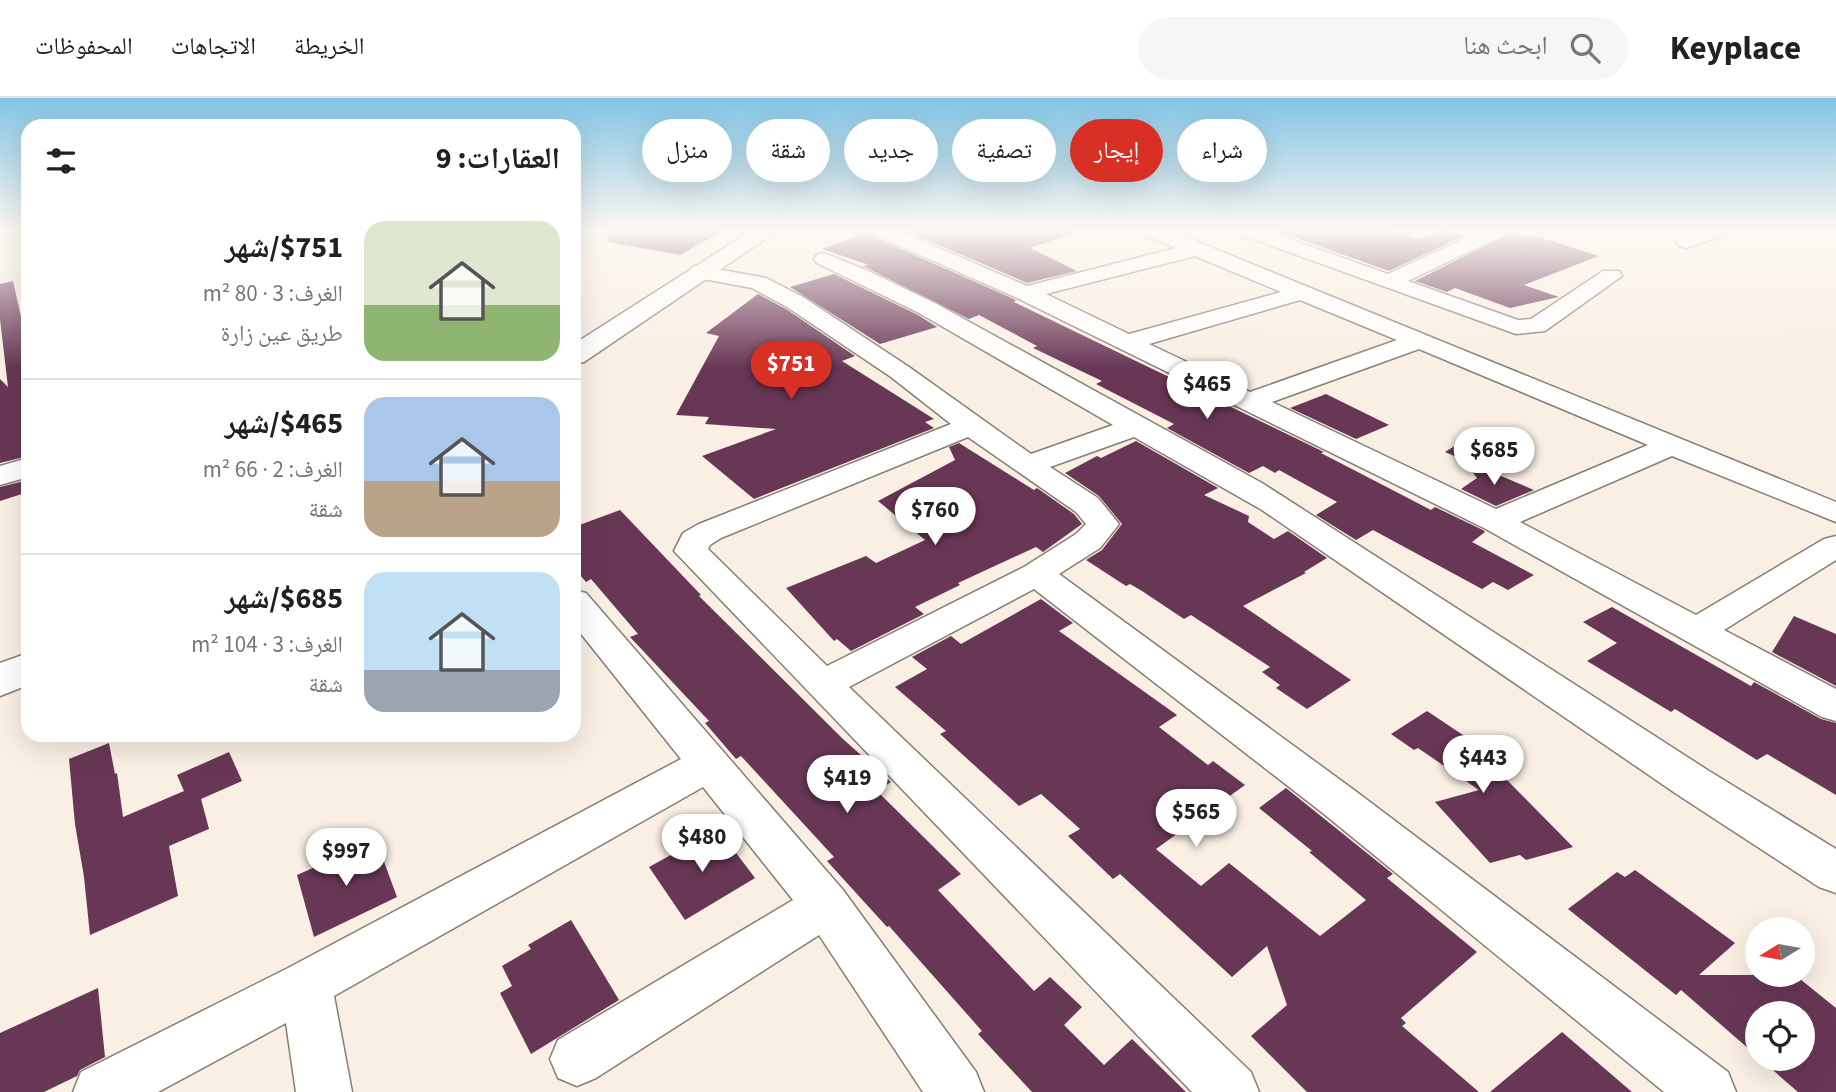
<!DOCTYPE html>
<html lang="ar">
<meta charset="utf-8">
<style>
body{margin:0;font-family:"Source Sans 3","Noto Naskh Arabic",sans-serif;background:#f6f6f6;color:#202124;direction:rtl;height:100vh;display:flex;flex-direction:column;font-size:26px;white-space:nowrap}
*{box-sizing:border-box;margin:0}
p{font-size:23px;color:#757577}
.icon{flex:none;width:38px;height:38px;fill:none;stroke:currentColor;stroke-width:2;stroke-linecap:round;stroke-linejoin:round}
.map{position:relative;flex:1;overflow:hidden;direction:ltr}
.sheet{position:absolute;left:21px;top:21px;width:560px;height:623px;display:flex;flex-direction:column;background:#fff;border-radius:21px;box-shadow:0 7px 28px #0002;direction:rtl}
.sheet>*{flex:none}
.top-card{position:absolute;left:602px;top:21px;width:665px;height:63px;direction:rtl;display:flex;gap:14px}
.needle{width:46px;rotate:259deg}
.buttons{position:absolute;left:1745px;top:819px;display:grid;gap:14px}
.buttons a{display:grid;place-items:center;width:70px;height:70px;border-radius:50%;background:#fff;box-shadow:0 7px 28px #0002;font-size:35px}
.price{position:absolute;translate:-50% -60px;padding:0 16px;border-radius:24px;background:#fff;color:#222;font-size:23px;line-height:46px;filter:drop-shadow(0 2px 4px #0008)}
.price::after{content:'';position:absolute;left:50%;top:42px;width:21px;height:16px;margin-left:-10px;background:inherit;clip-path:polygon(0 0,100% 0,50% 100%)}
.price.on{background:#d93025;color:#fff}
ul{padding:0;list-style:none}
li{display:flex;align-items:center;gap:21px;height:175px;padding:0 21px}
li+li{border-top:2px solid #e0e0e0}
li span{display:grid;place-items:center;flex:none;width:196px;height:140px;border-radius:21px;color:#555}
li>.icon{margin-inline-start:auto}
span .icon{width:84px;height:84px;fill:#fffc;stroke-width:1}
li b{font-size:30px}
h2{display:flex;justify-content:space-between;align-items:center;height:84px;padding:0 21px;font-size:30px}
.chip{padding:0 24px;border-radius:32px;background:#fff;box-shadow:0 7px 28px #0002;font-size:24px;line-height:63px}
.chip.on{background:#d93025;color:#fff}
header{display:flex;align-items:center;gap:42px;box-sizing:border-box;height:98px;padding:0 35px;background:#fff;border-bottom:2px solid #e0e0e0}
header strong{font-size:33px}
nav{display:flex;gap:38px;margin-inline-start:auto;font-size:24px}
.search{width:490px;height:63px;background:#f6f6f6;display:flex;align-items:center;gap:18px;box-sizing:border-box;padding:0 24px;border-radius:38px;color:#757577;font-size:26px}
.map>svg:first-child{display:block}
.building{fill:#693756}
.lines{fill:none;stroke-linecap:round;stroke-linejoin:round}
.street-casing{stroke:#877e73;stroke-width:3}
.primary-casing{stroke:#877e73;stroke-width:3}
.street{fill:#fff;fill-rule:evenodd}
.primary{fill:#fff;fill-rule:evenodd}
</style>
<header>
<strong>Keyplace</strong>
<div class="search"><svg class="icon" aria-label="search" viewBox="0 0 24 24"><circle cx="10" cy="10" r="6"/><path d="M15 15l6 6"/></svg>ابحث هنا</div>
<nav><a>الخريطة</a><a>الاتجاهات</a><a>المحفوظات</a></nav>
</header>
<div class="map">
<svg width="1836" height="994" viewBox="0 0 1836 994">
<rect width="100%" height="100%" fill="#f9efe3"/>
<!-- building -->
<g class="building">
<path d="M 609,131 L 727,131 L 680,157 L 608,144 Z"/>
<path d="M 902,131 L 1073,131 L 1074,135 L 1030,150 L 1077,173 L 1027,185 Z"/>
<path d="M 1271,131 L 1388,131 L 1417,141 L 1448,131 L 1466,137 L 1389,173 Z"/>
<path d="M 867,134 L 870,137 L 1016,202 L 1014,204 L 1324,354 L 1321,355 L 1431,412 L 1435,409 L 1483,432 L 1485,434 L 1472,444 L 1534,477 L 1508,492 L 1493,484 L 1482,491 L 1373,432 L 1356,442 L 1316,417 L 1337,404 L 1279,372 L 1275,375 L 1263,368 L 1249,375 L 1167,330 L 1174,326 L 1096,286 L 1102,283 L 1033,250 L 1037,248 L 979,217 L 969,221 L 863,168 L 869,167 L 822,151 Z"/>
<path d="M 1511,135 L 1523,138 L 1529,136 L 1599,158 L 1524,187 L 1559,199 L 1510,210 L 1455,190 L 1447,194 L 1415,183 Z"/>
<path d="M 834,176 L 918,217 L 937,229 L 880,246 L 790,189 Z"/>
<path d="M 13,183 L 28,250 L 28,358 L 0,365 L 0,281 L 8,289 L 0,221 L 0,186 Z"/>
<path d="M 758,196 L 786,211 L 855,258 L 842,263 L 934,321 L 925,324 L 934,330 L 754,401 L 702,358 L 776,331 L 705,326 L 709,319 L 676,317 L 719,238 L 706,235 Z"/>
<path d="M 1326,296 L 1389,327 L 1356,341 L 1290,310 Z"/>
<path d="M 1472,337 L 1502,349 L 1476,367 L 1445,354 Z"/>
<path d="M 1136,343 L 1218,390 L 1204,397 L 1249,418 L 1248,424 L 1274,441 L 1288,433 L 1327,460 L 1304,474 L 1306,475 L 1243,508 L 1351,582 L 1307,611 L 1276,590 L 1280,587 L 1262,574 L 1270,569 L 1191,517 L 1184,521 L 1142,493 L 1130,486 L 1126,488 L 1086,462 L 1102,452 L 1122,426 L 1099,398 L 1065,375 L 1097,358 L 1101,360 Z"/>
<path d="M 959,345 L 1034,392 L 1037,390 L 1074,416 L 1082,426 L 1043,454 L 1036,449 L 958,485 L 960,487 L 915,509 L 924,516 L 851,553 L 837,541 L 834,543 L 786,490 L 866,458 L 876,465 L 925,442 L 878,403 L 955,362 L 949,349 Z"/>
<path d="M 1463,362 L 1534,392 L 1496,408 L 1461,391 L 1477,380 Z"/>
<path d="M 28,382 L 28,394 L 0,403 L 0,389 Z"/>
<path d="M 620,412 L 701,497 L 699,498 L 843,641 L 891,684 L 877,693 L 961,776 L 938,792 L 1034,893 L 1050,879 L 1082,909 L 1064,927 L 1104,967 L 1132,941 L 1186,994 L 1032,994 L 978,936 L 982,933 L 889,828 L 887,829 L 827,763 L 834,759 L 741,658 L 736,661 L 705,625 L 709,623 L 630,539 L 638,536 L 591,481 L 586,484 L 574,470 L 574,429 Z"/>
<path d="M 1041,501 L 1073,525 L 1059,533 L 1177,617 L 1159,629 L 1208,667 L 1213,663 L 1245,687 L 1156,751 L 1201,788 L 1229,765 L 1320,838 L 1366,802 L 1309,754 L 1312,753 L 1259,710 L 1286,690 L 1393,776 L 1387,780 L 1477,854 L 1401,920 L 1406,925 L 1402,928 L 1479,994 L 1307,994 L 1251,938 L 1287,907 L 1267,848 L 1232,879 L 1120,776 L 1113,781 L 1068,738 L 1080,731 L 1041,696 L 1019,708 L 940,636 L 946,633 L 895,589 L 927,571 L 912,559 L 951,538 L 961,546 Z"/>
<path d="M 1612,509 L 1751,588 L 1754,584 L 1821,621 L 1836,625 L 1836,697 L 1767,656 L 1757,662 L 1675,611 L 1671,614 L 1587,563 L 1617,545 L 1583,524 Z"/>
<path d="M 1794,518 L 1836,536 L 1836,588 L 1772,554 Z"/>
<path d="M 1427,613 L 1508,667 L 1499,674 L 1573,749 L 1526,762 L 1520,757 L 1490,765 L 1435,704 L 1479,692 L 1418,650 L 1414,652 L 1391,636 Z"/>
<path d="M 109,645 L 115,676 L 117,675 L 123,719 L 184,693 L 177,677 L 229,654 L 242,683 L 201,701 L 209,731 L 169,748 L 178,798 L 90,837 L 84,779 L 75,726 L 69,661 Z"/>
<path d="M 718,731 L 755,780 L 685,822 L 649,769 Z"/>
<path d="M 376,742 L 397,799 L 314,839 L 297,777 Z"/>
<path d="M 1635,772 L 1735,845 L 1699,877 L 1795,877 L 1836,910 L 1836,994 L 1798,994 L 1760,961 L 1802,961 L 1802,915 L 1757,915 L 1757,958 L 1681,892 L 1676,897 L 1568,811 L 1617,774 L 1625,779 Z"/>
<path d="M 571,822 L 619,902 L 531,956 L 500,895 L 512,888 L 502,868 L 531,851 L 528,847 Z"/>
<path d="M 98,890 L 105,959 L 80,972 L 77,978 L 44,994 L 0,994 L 0,935 Z"/>
<path d="M 1562,934 L 1632,994 L 1490,994 Z"/>
</g>
<g class="lines">
<defs>
<g id="street">
<path d="M 868,131 L 895,131 L 1027,188 L 1176,150 L 1141,135 L 1138,131 L 1166,131 L 1836,404 L 1836,424 L 1672,358 L 1520,424 L 1696,517 L 1824,441 L 1836,438 L 1836,462 L 1724,532 L 1836,591 L 1836,623 L 1822,619 L 1484,430 L 1017,200 L 871,135 ZM 1195,158 L 1281,194 L 1129,236 L 1046,196 ZM 1300,202 L 1397,242 L 1250,294 L 1149,246 ZM 1419,251 L 1648,347 L 1496,411 L 1272,304 Z"/>
<path d="M 1233,131 L 1262,131 L 1388,176 L 1485,131 L 1511,131 L 1508,135 L 1408,183 L 1518,222 L 1531,221 L 1603,173 L 1619,173 L 1622,178 L 1545,233 L 1516,236 L 1236,135 Z"/>
<path d="M 1704,131 L 1733,131 L 1730,135 L 1686,150 L 1679,148 L 1676,144 L 1679,140 Z"/>
<path d="M 824,155 L 866,172 L 935,205 L 1262,385 L 1709,673 L 1836,751 L 1836,795 L 1819,789 L 1678,697 L 1262,412 L 1134,339 L 1050,369 L 1098,400 L 1119,426 L 1100,450 L 1059,476 L 1354,692 L 1728,974 L 1736,994 L 1664,994 L 1324,716 L 1034,491 L 849,589 L 1251,974 L 1259,994 L 1192,994 L 674,453 L 683,435 L 699,426 L 951,326 L 891,279 L 787,209 L 752,190 L 692,179 L 689,174 L 692,169 L 700,168 L 766,180 L 803,199 L 909,269 L 1031,356 L 1113,327 L 919,215 L 817,165 L 814,161 L 817,157 ZM 968,339 L 1076,414 L 1086,426 L 1076,436 L 1024,469 L 827,568 L 708,451 L 710,447 L 721,440 Z"/>
<path d="M 28,360 L 28,379 L 0,387 L 0,368 Z"/>
<path d="M 574,492 L 586,495 L 843,792 L 976,974 L 984,994 L 923,994 L 819,837 L 596,980 L 577,988 L 558,980 L 550,961 L 558,942 L 793,802 L 703,689 L 334,898 L 352,994 L 296,994 L 286,925 L 158,994 L 73,994 L 81,974 L 288,870 L 681,661 L 574,527 Z"/>
</g>
<g id="primary">
<path d="M 754,131 L 780,131 L 584,264 L 574,266 L 574,246 Z"/>
<path d="M 28,555 L 28,587 L 0,598 L 0,565 Z"/>
</g>
</defs>
<!-- street casing -->
<use href="#street" class="street-casing"/>
<!-- primary casing -->
<use href="#primary" class="primary-casing"/>
<!-- street -->
<use href="#street" class="street"/>
<!-- primary -->
<use href="#primary" class="primary"/>
</g>
<!-- sky -->
<linearGradient id="sky" x2="0" y2="1"><stop stop-color="#81c4e4"/><stop offset="0.49" stop-color="#fcf8f2"/><stop offset="1" stop-color="#fcf8f2" stop-opacity="0"/></linearGradient>
<rect width="1836" height="270" fill="url(#sky)"/>
</svg>
<div class="buttons">
<a><svg class="needle" viewBox="-14 -14 28 28"><path d="M0-13l5 13h-10z" fill="#e53935"/><path d="M0 13l5-13h-10z" fill="#757577"/></svg></a>
<a><svg class="icon" aria-label="locate" viewBox="0 0 24 24"><circle cx="12" cy="12" r="6"/><path d="M12 2v4M12 18v4M2 12h4M18 12h4"/></svg></a>
</div>
<b class="price on" style="left:791px;top:303px">$751</b>
<b class="price" style="left:1207px;top:323px">$465</b>
<b class="price" style="left:1494px;top:389px">$685</b>
<b class="price" style="left:935px;top:449px">$760</b>
<b class="price" style="left:1483px;top:697px">$443</b>
<b class="price" style="left:847px;top:717px">$419</b>
<b class="price" style="left:1196px;top:751px">$565</b>
<b class="price" style="left:702px;top:776px">$480</b>
<b class="price" style="left:346px;top:790px">$997</b>
<div class="top-card">
<a class="chip">شراء</a>
<a class="chip on">إيجار</a>
<a class="chip">تصفية</a>
<a class="chip">جديد</a>
<a class="chip">شقة</a>
<a class="chip">منزل</a>
</div>
<section class="sheet">
<h2>العقارات: 9<svg class="icon" aria-label="filters" viewBox="0 0 24 24"><path d="M4 7h16M4 17h16"/><circle cx="9" cy="7" r="2"/><circle cx="15" cy="17" r="2"/></svg></h2>
<ul>
<li><span style="background:linear-gradient(#dfe7d0 60%,#8fb573 0)"><svg class="icon" aria-label="home" viewBox="0 0 24 24"><path d="M3 11l9-7 9 7M6 9v11h12V9"/></svg></span><div><b>$751/شهر</b><p>الغرف: 3 · 80 m²</p><p>طريق عين زارة</p></div></li>
<li><span style="background:linear-gradient(#a9c7e8 60%,#b9a48a 0)"><svg class="icon" aria-label="home" viewBox="0 0 24 24"><path d="M3 11l9-7 9 7M6 9v11h12V9"/></svg></span><div><b>$465/شهر</b><p>الغرف: 2 · 66 m²</p><p>شقة</p></div></li>
<li><span style="background:linear-gradient(#bfe0f5 70%,#9aa5b1 0)"><svg class="icon" aria-label="home" viewBox="0 0 24 24"><path d="M3 11l9-7 9 7M6 9v11h12V9"/></svg></span><div><b>$685/شهر</b><p>الغرف: 3 · 104 m²</p><p>شقة</p></div></li>
</ul>
</section>
</div>
